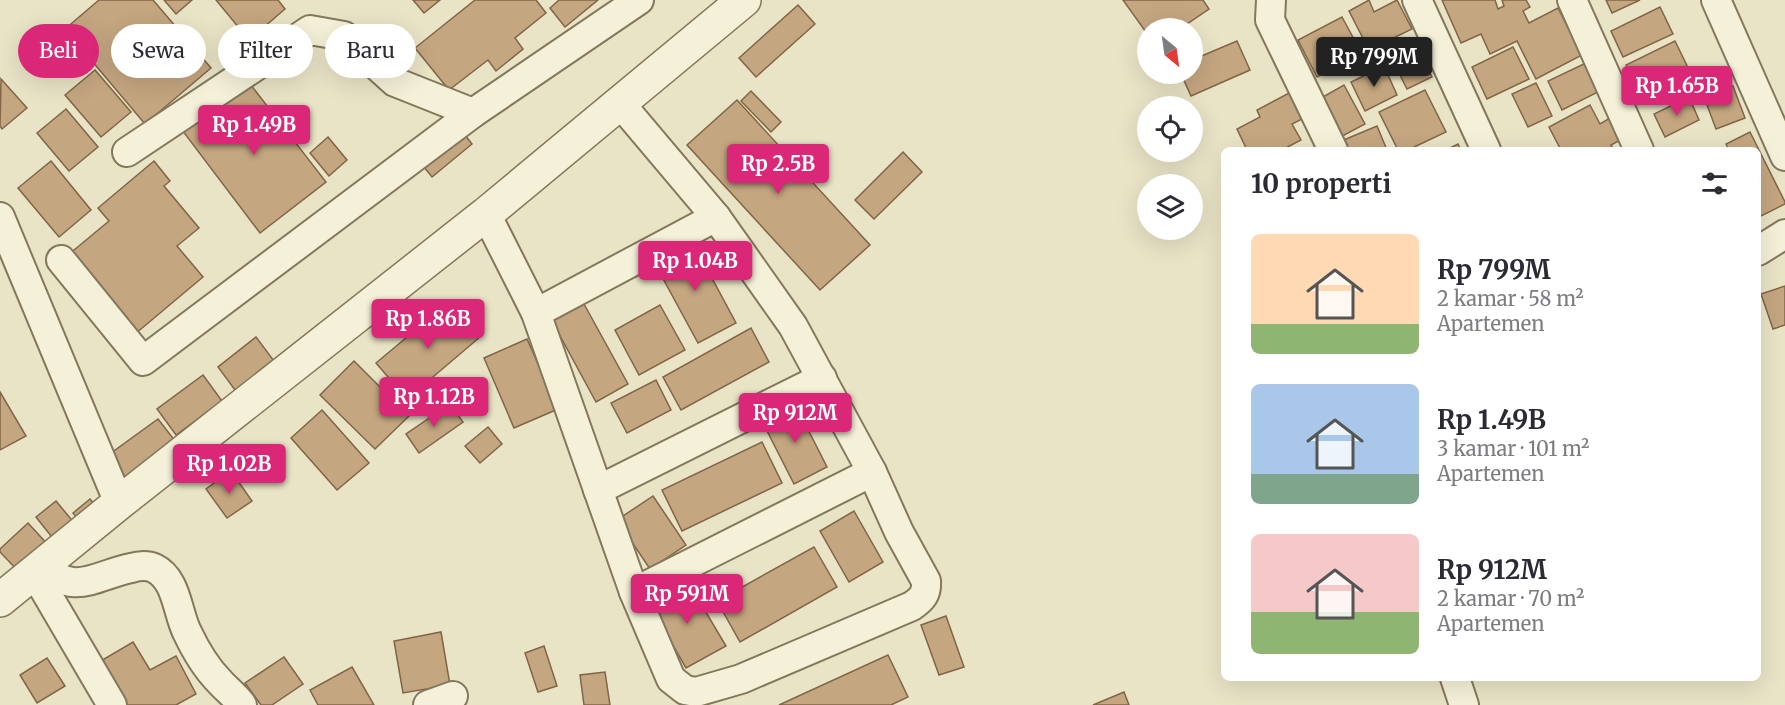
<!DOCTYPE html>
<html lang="id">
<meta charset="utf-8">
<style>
body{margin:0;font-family:Merriweather,serif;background:#f7f7f7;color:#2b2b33;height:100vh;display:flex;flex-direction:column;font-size:22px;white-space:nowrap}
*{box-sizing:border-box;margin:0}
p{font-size:20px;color:#7c7c81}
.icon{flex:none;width:33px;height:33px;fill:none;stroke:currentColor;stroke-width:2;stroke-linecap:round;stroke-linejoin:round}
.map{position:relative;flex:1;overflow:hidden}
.details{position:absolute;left:1221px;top:147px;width:540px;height:534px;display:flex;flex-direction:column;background:#fff;border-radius:9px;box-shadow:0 6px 24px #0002}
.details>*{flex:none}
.banner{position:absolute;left:18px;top:24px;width:570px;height:54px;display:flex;gap:12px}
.needle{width:39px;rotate:151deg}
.tools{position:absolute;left:1137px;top:18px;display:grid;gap:12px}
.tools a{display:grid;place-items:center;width:66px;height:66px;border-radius:50%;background:#fff;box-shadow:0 6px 24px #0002;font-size:30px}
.price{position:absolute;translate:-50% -51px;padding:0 14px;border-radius:6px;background:#db2777;color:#fff;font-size:20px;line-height:39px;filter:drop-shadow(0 2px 3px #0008)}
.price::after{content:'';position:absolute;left:50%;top:36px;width:18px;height:14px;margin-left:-9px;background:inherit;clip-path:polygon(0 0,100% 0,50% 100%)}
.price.on{background:#222;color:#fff}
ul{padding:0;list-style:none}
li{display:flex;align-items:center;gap:18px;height:150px;padding:0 30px}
li span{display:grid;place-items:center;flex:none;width:168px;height:120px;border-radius:9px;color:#555}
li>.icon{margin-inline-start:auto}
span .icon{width:72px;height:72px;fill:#fffc;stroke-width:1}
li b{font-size:26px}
h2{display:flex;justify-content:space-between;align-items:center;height:72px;padding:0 30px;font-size:26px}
.tag{padding:0 21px;border-radius:27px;background:#fff;box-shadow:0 6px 24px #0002;font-size:21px;line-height:54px}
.tag.on{background:#db2777;color:#fff}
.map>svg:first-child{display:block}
.building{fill:#c4a680;stroke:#806546;stroke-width:1.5}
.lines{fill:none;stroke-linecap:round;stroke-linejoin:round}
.minor-casing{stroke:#83775d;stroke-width:32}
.tertiary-casing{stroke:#83775d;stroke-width:36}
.minor{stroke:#f5f1d8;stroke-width:28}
.tertiary{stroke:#f5f1d8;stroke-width:33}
</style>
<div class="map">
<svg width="1785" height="705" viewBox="0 0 1785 705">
<rect width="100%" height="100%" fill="#e9e4c6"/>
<!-- building -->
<g class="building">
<path d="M 99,0 L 153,0 L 211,68 L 145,124 L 65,29 Z"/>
<path d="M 164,0 L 192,0 L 176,14 Z"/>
<path d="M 216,0 L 278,0 L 285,9 L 249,40 Z"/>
<path d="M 413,0 L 440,0 L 424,13 Z"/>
<path d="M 475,0 L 536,0 L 546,13 L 515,38 L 523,49 L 496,71 L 488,60 L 449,90 L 415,48 Z"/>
<path d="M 559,0 L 598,0 L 565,27 L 550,8 Z"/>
<path d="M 1123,0 L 1203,0 L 1209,9 L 1181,28 L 1148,28 L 1148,35 Z"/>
<path d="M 1369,0 L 1374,12 L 1397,0 L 1412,29 L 1369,50 L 1349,11 Z"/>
<path d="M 1442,0 L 1495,0 L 1498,9 L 1504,6 L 1502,0 L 1526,0 L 1530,7 L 1523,11 L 1529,23 L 1558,8 L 1582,55 L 1536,79 L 1517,41 L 1490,54 L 1481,34 L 1461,43 Z"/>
<path d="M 1606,0 L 1640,0 L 1612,13 Z"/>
<path d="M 798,5 L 815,24 L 756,77 L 739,58 Z"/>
<path d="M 1660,7 L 1673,34 L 1623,57 L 1611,31 Z"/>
<path d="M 1342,17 L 1362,54 L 1317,77 L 1298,40 Z"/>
<path d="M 1237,41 L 1250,70 L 1191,96 L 1181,74 L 1192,74 L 1192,60 Z"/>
<path d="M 1675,41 L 1692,76 L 1643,100 L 1626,65 Z"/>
<path d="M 1414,43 L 1432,77 L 1407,89 L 1390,55 Z"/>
<path d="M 1513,47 L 1529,79 L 1487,99 L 1472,67 Z"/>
<path d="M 1588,62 L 1602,90 L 1562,110 L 1548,81 Z"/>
<path d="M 1384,66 L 1397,95 L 1365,111 L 1351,82 Z"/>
<path d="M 95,70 L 131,112 L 101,137 L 65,95 Z"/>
<path d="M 1,79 L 27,108 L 2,129 L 0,126 Z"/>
<path d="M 247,80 L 326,182 L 260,233 L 182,130 Z"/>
<path d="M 1536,83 L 1552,116 L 1528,127 L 1512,94 Z"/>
<path d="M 1344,85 L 1365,124 L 1335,140 L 1314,102 Z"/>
<path d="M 1733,86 L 1745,118 L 1716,129 L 1704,97 Z"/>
<path d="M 1425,90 L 1446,132 L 1408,150 L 1398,150 L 1379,112 Z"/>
<path d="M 751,91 L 781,122 L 771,132 L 741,101 Z"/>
<path d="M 1291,92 L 1304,118 L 1292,124 L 1301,140 L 1282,150 L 1247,150 L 1237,129 L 1260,117 L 1257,110 Z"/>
<path d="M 1689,97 L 1699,120 L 1665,137 L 1654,114 Z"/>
<path d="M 737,100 L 870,245 L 820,290 L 687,145 Z"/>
<path d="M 1590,105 L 1600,124 L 1615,115 L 1626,137 L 1611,145 L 1614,150 L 1561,150 L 1549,127 Z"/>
<path d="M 66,109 L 98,147 L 69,171 L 37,133 Z"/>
<path d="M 1377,126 L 1387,150 L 1342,150 L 1339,142 Z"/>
<path d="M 461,130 L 472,144 L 432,177 L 420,162 Z"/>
<path d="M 1750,132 L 1785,202 L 1785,204 L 1761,216 L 1758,209 L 1758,150 L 1729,150 L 1726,144 Z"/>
<path d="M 328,137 L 347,160 L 329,176 L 310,153 Z"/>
<path d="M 1458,144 L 1461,150 L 1446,150 Z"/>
<path d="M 903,152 L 922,172 L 874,219 L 855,200 Z"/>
<path d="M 51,161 L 91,210 L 59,237 L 18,188 Z"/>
<path d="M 154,161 L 170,181 L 164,186 L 199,228 L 177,246 L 203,277 L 135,334 L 68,255 L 109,221 L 98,208 Z"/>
<path d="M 692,241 L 736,323 L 698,343 L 654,262 Z"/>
<path d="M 1785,286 L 1785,325 L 1773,329 L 1761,294 Z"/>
<path d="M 450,301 L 480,337 L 407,399 L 376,363 Z"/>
<path d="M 584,304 L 628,384 L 596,402 L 552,321 Z"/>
<path d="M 660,305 L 685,350 L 639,375 L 615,330 Z"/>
<path d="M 751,328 L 769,362 L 681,410 L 663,377 Z"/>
<path d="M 256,337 L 274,361 L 235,390 L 218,367 Z"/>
<path d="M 527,339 L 558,409 L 514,428 L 484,358 Z"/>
<path d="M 354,361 L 409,416 L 375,449 L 320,395 Z"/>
<path d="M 203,375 L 222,401 L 176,435 L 157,409 Z"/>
<path d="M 656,380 L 671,410 L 627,433 L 611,403 Z"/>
<path d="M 0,392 L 26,436 L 0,450 Z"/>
<path d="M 450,404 L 463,422 L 419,453 L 406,434 Z"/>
<path d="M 795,404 L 827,467 L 794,484 L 762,421 Z"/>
<path d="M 322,410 L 369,463 L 337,490 L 291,438 Z"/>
<path d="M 158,419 L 176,442 L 124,480 L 107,456 Z"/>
<path d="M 488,427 L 502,444 L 480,463 L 465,446 Z"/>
<path d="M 762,442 L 782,483 L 682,531 L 662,490 Z"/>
<path d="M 231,471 L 252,501 L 227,518 L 206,489 Z"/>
<path d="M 653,496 L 686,545 L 650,569 L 617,520 Z"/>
<path d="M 90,499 L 99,510 L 82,524 L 73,513 Z"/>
<path d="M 56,501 L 75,524 L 55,541 L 36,517 Z"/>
<path d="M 854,511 L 883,562 L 849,582 L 820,531 Z"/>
<path d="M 28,523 L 50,547 L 21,574 L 0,552 L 0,549 Z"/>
<path d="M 814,547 L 837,587 L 740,642 L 717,601 Z"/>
<path d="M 688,582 L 726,646 L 686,668 L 649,604 Z"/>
<path d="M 946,616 L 964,667 L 939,675 L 921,625 Z"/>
<path d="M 441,632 L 450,685 L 403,693 L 394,641 Z"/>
<path d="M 133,642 L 150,670 L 176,656 L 196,694 L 176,705 L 125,705 L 99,662 Z"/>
<path d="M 544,646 L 557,686 L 538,692 L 525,653 Z"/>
<path d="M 888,655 L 908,697 L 891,705 L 779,705 Z"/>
<path d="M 284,657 L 303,684 L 272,705 L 261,705 L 245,683 Z"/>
<path d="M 47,658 L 65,686 L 37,703 L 20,675 Z"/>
<path d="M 352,667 L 374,705 L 318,705 L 310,690 Z"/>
<path d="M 605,672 L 610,705 L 584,705 L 580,675 Z"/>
<path d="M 1124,692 L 1129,705 L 1093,705 Z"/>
</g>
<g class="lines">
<defs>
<g id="minor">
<path d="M 1271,0 L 1270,20 L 1333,150"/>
<path d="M 1417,0 L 1486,150"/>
<path d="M 1572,0 L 1639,150"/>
<path d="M 1716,0 L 1785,156"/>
<path d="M 127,152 L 310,30 L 344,36 L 395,82 L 473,113 L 639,0"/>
<path d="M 486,214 L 536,313 L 634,592 L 671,679 L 685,690 L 696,692 L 741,679 L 912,606 C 922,599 927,594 926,581 L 899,532 L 872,472 L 793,326 L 716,217 L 619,102"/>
<path d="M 0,217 L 119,503"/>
<path d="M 1758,251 L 1785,234"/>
<path d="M 61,260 L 143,361 L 473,113"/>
<path d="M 536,313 L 716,217"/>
<path d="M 598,490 L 822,378"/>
<path d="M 43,565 C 73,598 96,575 131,568 C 138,566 147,565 154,568 C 177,579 177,612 187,632 C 195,649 206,668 220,682 C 227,690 236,696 242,705"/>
<path d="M 34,572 L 112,705"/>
<path d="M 634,592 L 872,472"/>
<path d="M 1455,678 L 1464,705"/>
<path d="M 428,705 L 453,696"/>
</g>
<path id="tertiary" d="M 0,600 L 119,503 L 486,214 L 744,0"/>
</defs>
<!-- minor casing -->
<use href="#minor" class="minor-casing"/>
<!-- tertiary casing -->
<use href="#tertiary" class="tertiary-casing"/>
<!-- minor -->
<use href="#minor" class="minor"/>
<!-- tertiary -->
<use href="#tertiary" class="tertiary"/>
</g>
</svg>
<div class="tools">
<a><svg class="needle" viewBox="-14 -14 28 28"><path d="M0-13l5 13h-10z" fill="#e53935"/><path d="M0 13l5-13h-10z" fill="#7c7c81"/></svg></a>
<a><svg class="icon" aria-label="locate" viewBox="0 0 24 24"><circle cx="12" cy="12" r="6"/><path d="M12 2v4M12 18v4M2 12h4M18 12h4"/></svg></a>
<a><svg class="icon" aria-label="layers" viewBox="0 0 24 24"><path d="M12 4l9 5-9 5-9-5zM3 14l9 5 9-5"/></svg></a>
</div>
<b class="price on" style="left:1374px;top:88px">Rp 799M</b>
<b class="price" style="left:1677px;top:117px">Rp 1.65B</b>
<b class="price" style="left:254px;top:156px">Rp 1.49B</b>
<b class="price" style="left:778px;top:195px">Rp 2.5B</b>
<b class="price" style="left:695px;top:292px">Rp 1.04B</b>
<b class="price" style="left:428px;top:350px">Rp 1.86B</b>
<b class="price" style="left:434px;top:428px">Rp 1.12B</b>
<b class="price" style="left:795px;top:444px">Rp 912M</b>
<b class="price" style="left:229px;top:495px">Rp 1.02B</b>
<b class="price" style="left:687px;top:625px">Rp 591M</b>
<div class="banner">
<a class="tag on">Beli</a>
<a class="tag">Sewa</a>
<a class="tag">Filter</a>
<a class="tag">Baru</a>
</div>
<section class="details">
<h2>10 properti<svg class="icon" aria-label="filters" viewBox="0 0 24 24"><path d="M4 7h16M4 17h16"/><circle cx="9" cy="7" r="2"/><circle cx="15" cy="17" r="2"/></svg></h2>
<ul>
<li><span style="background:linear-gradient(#ffd9b3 75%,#8fb573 0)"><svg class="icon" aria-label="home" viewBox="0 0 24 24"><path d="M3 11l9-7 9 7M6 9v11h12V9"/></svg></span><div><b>Rp 799M</b><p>2 kamar · 58 m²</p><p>Apartemen</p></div></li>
<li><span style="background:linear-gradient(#a9c7e8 75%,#7fa58c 0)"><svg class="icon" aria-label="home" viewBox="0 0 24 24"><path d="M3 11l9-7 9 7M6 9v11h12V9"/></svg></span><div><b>Rp 1.49B</b><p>3 kamar · 101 m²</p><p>Apartemen</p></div></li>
<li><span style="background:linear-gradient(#f6c9c9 65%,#8fb573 0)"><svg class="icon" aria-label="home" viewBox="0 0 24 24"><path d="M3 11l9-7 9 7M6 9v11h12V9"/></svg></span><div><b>Rp 912M</b><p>2 kamar · 70 m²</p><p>Apartemen</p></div></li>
</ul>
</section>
</div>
